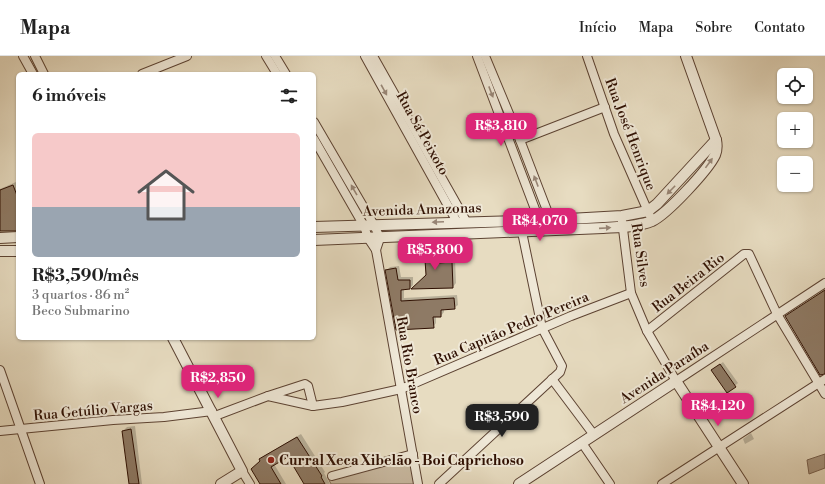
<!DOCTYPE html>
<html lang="pt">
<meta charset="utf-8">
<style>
body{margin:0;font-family:"Libre Bodoni",serif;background:#f2f2f2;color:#222;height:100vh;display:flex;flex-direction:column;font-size:15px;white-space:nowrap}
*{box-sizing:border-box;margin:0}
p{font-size:13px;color:#767676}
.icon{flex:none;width:22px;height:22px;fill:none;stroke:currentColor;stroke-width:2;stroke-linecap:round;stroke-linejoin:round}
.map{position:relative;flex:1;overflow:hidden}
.sheet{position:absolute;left:16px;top:16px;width:300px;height:268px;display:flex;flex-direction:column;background:#fff;border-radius:6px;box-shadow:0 1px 3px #0004}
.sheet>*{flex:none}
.fabs{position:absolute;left:777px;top:12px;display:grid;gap:8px}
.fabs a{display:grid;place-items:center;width:36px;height:36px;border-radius:6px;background:#fff;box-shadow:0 1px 3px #0004;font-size:20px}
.price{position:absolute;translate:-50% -34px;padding:0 9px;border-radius:8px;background:#db2777;color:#fff;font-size:13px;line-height:26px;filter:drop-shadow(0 1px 2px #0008)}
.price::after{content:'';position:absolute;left:50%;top:24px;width:12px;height:9px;margin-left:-6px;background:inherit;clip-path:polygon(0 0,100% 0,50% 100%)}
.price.current{background:#222;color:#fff}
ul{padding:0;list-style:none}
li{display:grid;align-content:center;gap:8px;height:212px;padding:0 16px}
li span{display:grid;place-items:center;height:124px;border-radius:6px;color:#555}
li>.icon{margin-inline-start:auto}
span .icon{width:72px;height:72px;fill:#fffc;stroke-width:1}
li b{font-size:17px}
h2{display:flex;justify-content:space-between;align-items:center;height:48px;padding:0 16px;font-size:17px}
header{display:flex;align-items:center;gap:24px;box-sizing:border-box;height:56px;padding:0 20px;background:#fff;border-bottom:1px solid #e0e0e0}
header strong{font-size:19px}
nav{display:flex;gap:22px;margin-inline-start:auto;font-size:14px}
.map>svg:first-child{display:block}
.green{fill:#c8b9a1;stroke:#7b6452}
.water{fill:#a89680;stroke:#77604e}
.shadow{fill:#0003}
.building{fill:#8e7a65;stroke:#2e0f02}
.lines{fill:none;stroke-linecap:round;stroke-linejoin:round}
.minor-casing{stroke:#5c4232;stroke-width:10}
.tertiary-casing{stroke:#5c4232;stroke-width:12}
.minor{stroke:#efe8d7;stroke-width:8}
.tertiary{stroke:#efe8d7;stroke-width:10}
.oneway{fill:#988677}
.poi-dot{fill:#8f2418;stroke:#efe8d7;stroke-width:1.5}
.labels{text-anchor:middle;stroke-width:4;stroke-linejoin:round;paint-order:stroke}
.street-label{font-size:14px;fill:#2e0f02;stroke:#efe8d7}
.poi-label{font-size:14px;font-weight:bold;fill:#2e0f02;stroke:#efe8d7;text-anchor:start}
</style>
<header>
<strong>Mapa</strong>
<nav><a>Início</a><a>Mapa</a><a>Sobre</a><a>Contato</a></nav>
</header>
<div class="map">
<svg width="825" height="428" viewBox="0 0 825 428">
<rect width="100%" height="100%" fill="#e7dcc1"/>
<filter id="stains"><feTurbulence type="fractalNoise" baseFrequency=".005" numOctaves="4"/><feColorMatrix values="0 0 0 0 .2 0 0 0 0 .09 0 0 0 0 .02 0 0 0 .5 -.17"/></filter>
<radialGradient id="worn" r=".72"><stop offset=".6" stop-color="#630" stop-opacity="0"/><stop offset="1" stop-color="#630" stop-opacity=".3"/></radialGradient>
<!-- green -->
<g class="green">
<path d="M 535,166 L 537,173 L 384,179 L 382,172 Z"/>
<path d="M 410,399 L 416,428 L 331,428 L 328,422 L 385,407 Z"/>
</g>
<!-- water -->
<path class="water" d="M 825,398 L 825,412 L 809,418 L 807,404 Z"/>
<!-- shadow -->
<g class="shadow">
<path d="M 16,126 L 18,130 L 18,174 L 0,174 L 0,133 Z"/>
<path d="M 441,184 L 443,204 L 455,203 L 456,227 L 453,231 L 427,219 L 425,189 L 429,185 Z"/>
<path d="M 399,210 L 401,221 L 413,221 L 413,229 L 410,232 L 404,233 L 404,242 L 457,239 L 458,249 L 454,252 L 444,253 L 444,256 L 441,260 L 436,260 L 436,267 L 433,271 L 397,273 L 386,215 L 390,211 Z"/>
<path d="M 825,233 L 825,317 L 786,260 Z"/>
<path d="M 723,306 L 738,327 L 728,336 L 715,312 Z"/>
<path d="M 135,370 L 142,428 L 130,428 L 123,375 L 127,371 Z"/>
<path d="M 751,377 L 754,383 L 745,388 L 743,383 Z"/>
<path d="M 301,378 L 325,416 L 324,417 L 330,428 L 305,428 L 289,400 L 274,408 L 286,428 L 260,428 L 261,405 L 260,403 L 264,400 Z"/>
</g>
<!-- building -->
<g class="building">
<path d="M 13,129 L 18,142 L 18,175 L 0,175 L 0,134 Z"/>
<path d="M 438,187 L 439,207 L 452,206 L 453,232 L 411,233 L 426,219 L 424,188 Z"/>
<path d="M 396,212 L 398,224 L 410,224 L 410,233 L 401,234 L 401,245 L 454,242 L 455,253 L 441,254 L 441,261 L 433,261 L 434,272 L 396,274 L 385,214 Z"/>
<path d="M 825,234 L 825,318 L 820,319 L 785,260 Z"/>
<path d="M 720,308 L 736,331 L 727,337 L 711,314 Z"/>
<path d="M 131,373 L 139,428 L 129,428 L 122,375 Z"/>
<path d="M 297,381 L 322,420 L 321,421 L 325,428 L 304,428 L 288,401 L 271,411 L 281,428 L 260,428 L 251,413 L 260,405 L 259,403 Z"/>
</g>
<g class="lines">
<defs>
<g id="minor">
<path d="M 23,0 L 33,18"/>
<path d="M 35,0 L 44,18"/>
<path d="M 266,0 L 277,18"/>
<path d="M 275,0 L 286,18"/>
<path d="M 365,0 L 457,166"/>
<path d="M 373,0 L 466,165"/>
<path d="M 477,0 L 541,169"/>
<path d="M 485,0 L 520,84 L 553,170"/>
<path d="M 587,0 L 614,78 L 650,160"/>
<path d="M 142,18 L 187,0"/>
<path d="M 314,66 L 374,169 L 380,182 L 376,194"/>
<path d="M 314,83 L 364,170 L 368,182 L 376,194 L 418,428"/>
<path d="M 520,84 L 605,51"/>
<path d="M 622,165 L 631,237 L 647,275 L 676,325 L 825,227"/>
<path d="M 647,275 L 744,198 L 749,198 L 777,258 L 825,338"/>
<path d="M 0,314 L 40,428"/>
<path d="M 552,323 L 594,379"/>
<path d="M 268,340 L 305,328 L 308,330 L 313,350"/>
<path d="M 215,360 L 268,340 L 313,350 L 342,346 L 401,333 L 571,260 L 631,237"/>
<path d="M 0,375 L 113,364 L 164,361 L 212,355"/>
<path d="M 582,387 L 610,428"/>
<path d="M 242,415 L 250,428"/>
<path d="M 332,420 L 413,398"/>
<path d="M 439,428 L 560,316 L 562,310 L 542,272 L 522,176"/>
<path d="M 662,428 L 825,323"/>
</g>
<g id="tertiary">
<path d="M 314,171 L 551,164 L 622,160 L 648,155 L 657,148 L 716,84"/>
<path d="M 0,182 L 18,181"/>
<path d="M 314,184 L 603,172 C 619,171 637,171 652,165 C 667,158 708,114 715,99 C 717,94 717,89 716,84 L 686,0"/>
<path d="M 0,195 L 18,195"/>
<path d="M 173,282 L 242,415 L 221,428"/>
<path d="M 519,428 L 676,325 L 743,428"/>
</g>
</defs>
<!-- minor casing -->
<use href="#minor" class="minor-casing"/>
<!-- tertiary casing -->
<use href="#tertiary" class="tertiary-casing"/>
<!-- minor -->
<use href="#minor" class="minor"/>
<!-- tertiary -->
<use href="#tertiary" class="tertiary"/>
</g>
<!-- one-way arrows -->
<defs><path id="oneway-solid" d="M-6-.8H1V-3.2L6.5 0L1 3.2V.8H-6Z"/></defs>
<g class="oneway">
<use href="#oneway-solid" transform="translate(384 34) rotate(61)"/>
<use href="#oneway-solid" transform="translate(491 36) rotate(69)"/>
<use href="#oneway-solid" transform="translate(709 107) rotate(-54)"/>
<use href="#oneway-solid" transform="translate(536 125) rotate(-111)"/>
<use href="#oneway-solid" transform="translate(354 134) rotate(-120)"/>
<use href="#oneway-solid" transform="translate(671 134) rotate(134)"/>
<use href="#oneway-solid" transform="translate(438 166) rotate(178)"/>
<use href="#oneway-solid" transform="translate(605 172) rotate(-4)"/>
</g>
<!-- markers -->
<circle class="poi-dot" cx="271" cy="404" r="4"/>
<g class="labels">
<!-- street labels -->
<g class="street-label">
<text transform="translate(423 77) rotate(61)" y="5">Rua Sá Peixoto</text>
<text transform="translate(631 78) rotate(69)" y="5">Rua José Henrique</text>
<text transform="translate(422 153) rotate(-2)" y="5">Avenida Amazonas</text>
<text transform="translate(641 199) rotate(82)" y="5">Rua Silves</text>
<text transform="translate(688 226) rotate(-38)" y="5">Rua Beira Rio</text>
<text transform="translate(511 272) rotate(-23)" y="5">Rua Capitão Pedro Pereira</text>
<text transform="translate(410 309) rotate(80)" y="5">Rua Rio Branco</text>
<text transform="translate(664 316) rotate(-33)" y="5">Avenida Paraíba</text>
<text transform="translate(93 354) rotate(-5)" y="5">Rua Getúlio Vargas</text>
</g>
<!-- poi labels -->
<g class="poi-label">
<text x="279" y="409">Curral Xeca Xibelão - Boi Caprichoso</text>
</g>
</g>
<rect width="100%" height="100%" filter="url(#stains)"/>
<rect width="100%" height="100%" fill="url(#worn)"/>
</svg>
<div class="fabs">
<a><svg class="icon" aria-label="locate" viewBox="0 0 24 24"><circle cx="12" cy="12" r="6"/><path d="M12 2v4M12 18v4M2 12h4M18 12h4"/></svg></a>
<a>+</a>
<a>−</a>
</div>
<b class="price" style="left:501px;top:91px">R$3,810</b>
<b class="price" style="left:540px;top:186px">R$4,070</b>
<b class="price" style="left:435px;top:215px">R$5,800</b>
<b class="price" style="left:218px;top:343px">R$2,850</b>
<b class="price" style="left:718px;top:371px">R$4,120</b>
<b class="price current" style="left:502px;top:382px">R$3,590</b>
<section class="sheet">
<h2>6 imóveis<svg class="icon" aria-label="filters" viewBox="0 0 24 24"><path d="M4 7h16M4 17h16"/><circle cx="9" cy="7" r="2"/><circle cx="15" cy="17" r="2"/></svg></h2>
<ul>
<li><span style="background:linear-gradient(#f6c9c9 60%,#9aa5b1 0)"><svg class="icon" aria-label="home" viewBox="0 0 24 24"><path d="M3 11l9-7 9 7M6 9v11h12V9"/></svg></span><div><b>R$3,590/mês</b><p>3 quartos · 86 m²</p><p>Beco Submarino</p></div></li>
</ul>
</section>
</div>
